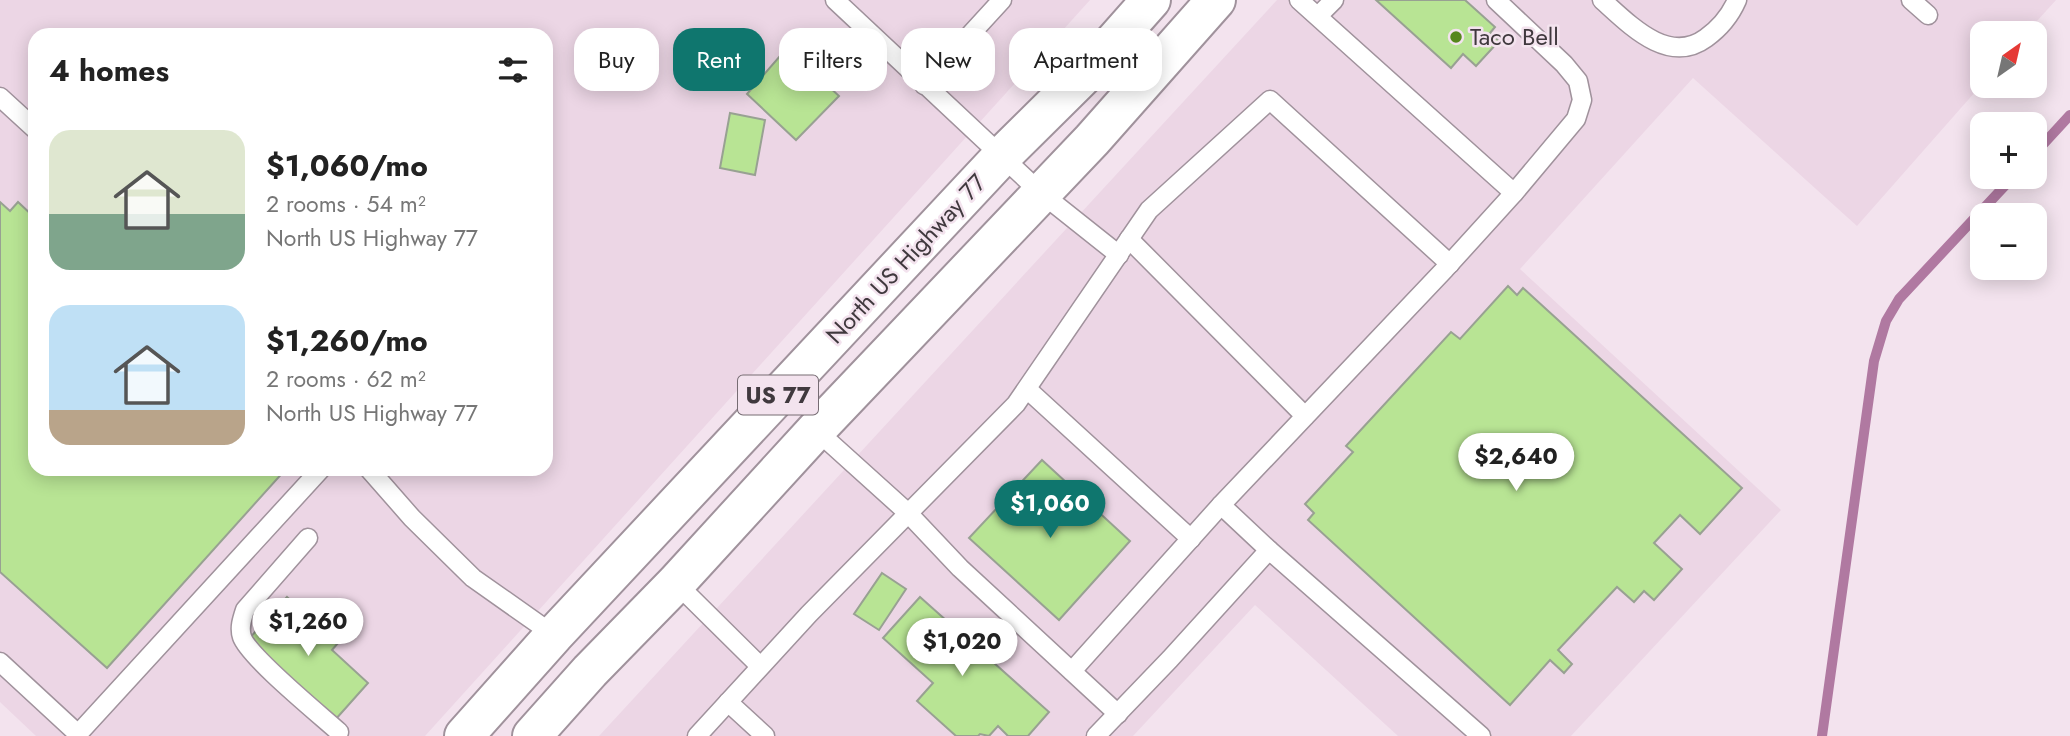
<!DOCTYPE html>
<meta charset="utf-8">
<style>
body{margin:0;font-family:Jost,sans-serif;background:#f2f2f2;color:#222;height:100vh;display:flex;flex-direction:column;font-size:26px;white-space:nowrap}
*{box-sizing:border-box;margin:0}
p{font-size:23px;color:#767676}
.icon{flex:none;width:38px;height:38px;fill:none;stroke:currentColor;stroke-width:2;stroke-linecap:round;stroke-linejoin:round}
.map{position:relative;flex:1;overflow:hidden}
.panel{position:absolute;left:28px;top:28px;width:525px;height:448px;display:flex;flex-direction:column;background:#fff;border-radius:21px;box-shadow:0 4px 18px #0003}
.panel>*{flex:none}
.guide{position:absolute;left:574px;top:28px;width:665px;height:63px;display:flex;gap:14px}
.needle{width:46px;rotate:34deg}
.fabs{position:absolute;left:1970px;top:21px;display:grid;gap:14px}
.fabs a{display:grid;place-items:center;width:77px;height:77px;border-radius:14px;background:#fff;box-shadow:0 4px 18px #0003;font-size:35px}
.price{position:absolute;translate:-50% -60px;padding:0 16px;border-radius:24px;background:#fff;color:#222;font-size:23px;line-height:46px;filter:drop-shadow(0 2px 4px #0008)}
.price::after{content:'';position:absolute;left:50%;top:42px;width:21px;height:16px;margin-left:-10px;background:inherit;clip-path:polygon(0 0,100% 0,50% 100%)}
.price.current{background:#0f766e;color:#fff}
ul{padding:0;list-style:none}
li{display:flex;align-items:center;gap:21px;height:175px;padding:0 21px}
li span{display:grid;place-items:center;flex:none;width:196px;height:140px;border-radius:21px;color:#555}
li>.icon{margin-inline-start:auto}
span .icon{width:84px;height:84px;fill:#fffc;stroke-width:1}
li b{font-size:30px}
h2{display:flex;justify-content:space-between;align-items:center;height:84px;padding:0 21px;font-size:30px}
.chip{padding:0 24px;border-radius:21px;background:#fff;box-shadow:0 4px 18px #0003;font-size:24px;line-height:63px}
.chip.current{background:#0f766e;color:#fff}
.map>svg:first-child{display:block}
.built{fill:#ecd6e5;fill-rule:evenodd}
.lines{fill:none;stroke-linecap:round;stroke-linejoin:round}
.stream{stroke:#b079a1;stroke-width:10}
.building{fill:#b8e494;stroke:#98a192;stroke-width:2}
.service-casing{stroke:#a0929c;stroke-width:21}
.primary-casing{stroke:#a0929c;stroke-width:42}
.service{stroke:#fff;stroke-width:18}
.primary{stroke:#fff;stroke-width:38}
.poi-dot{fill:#56871c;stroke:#f3e3ee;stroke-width:2.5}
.labels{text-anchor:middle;stroke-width:5;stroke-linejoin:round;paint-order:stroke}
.shield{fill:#f3e3ee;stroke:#766c73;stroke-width:2}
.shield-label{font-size:23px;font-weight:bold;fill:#40393e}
.poi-label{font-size:24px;fill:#40393e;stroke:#f3e3ee;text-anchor:start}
.street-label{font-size:24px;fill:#40393e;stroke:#f3e3ee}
</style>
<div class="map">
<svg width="2070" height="736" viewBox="0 0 2070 736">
<rect width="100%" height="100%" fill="#f3e3ee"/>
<!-- built -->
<g class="built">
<path d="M 0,0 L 1090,0 L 425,736 L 36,736 L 0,702 ZM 35,35 L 546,35 L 546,469 L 35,469 Z"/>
<path d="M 1277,0 L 2056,0 L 2026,33 L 1983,33 L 1983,83 L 1857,226 L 1693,78 L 1520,269 L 1781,510 L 1571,736 L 1398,736 L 1255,605 L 1133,736 L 599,736 Z"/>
</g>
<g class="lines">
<!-- stream -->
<g class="stream">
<path d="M 2035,153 L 2070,115"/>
<path d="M 1822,736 L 1874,361 L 1886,321 L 1899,299 L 2013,177"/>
</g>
</g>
<!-- building -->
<g class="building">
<path d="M 1376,0 L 1465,0 L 1495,27 L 1490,33 L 1499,41 L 1476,66 L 1463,54 L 1451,68 Z"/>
<path d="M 787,48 L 839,96 L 796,140 L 747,94 Z"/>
<path d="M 730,113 L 765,120 L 755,175 L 720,168 Z"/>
<path d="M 0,202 L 10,211 L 18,202 L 35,218 L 35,469 L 286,469 L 107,668 L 0,572 Z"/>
<path d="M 1508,286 L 1517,295 L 1523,288 L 1742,488 L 1700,534 L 1680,515 L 1654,543 L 1682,569 L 1654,600 L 1644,591 L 1634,602 L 1617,587 L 1558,650 L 1572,664 L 1564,673 L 1550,660 L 1510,705 L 1308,520 L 1314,513 L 1305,504 L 1353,452 L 1346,446 L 1451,332 L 1460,339 Z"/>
<path d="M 1042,460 L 1130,541 L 1059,620 L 969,538 Z"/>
<path d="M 882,573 L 906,589 L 879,630 L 854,614 Z"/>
<path d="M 287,597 L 338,643 L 332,650 L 368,683 L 335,720 L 247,641 Z"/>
<path d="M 920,597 L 1049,712 L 1028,736 L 1008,736 L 998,726 L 989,736 L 980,734 L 978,736 L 956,736 L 917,701 L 933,683 L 883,638 Z"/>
</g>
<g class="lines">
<defs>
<g id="service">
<path d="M 835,0 L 1041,193 L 1119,255"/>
<path d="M 1496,0 L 1564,64 L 1578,81 L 1582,100 L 1576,119 L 1514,193"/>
<path d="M 1602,0 C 1629,24 1668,66 1706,38 C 1720,28 1730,16 1737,0"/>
<path d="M 1911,0 L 1928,15"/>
<path d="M 1318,16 L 1334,0"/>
<path d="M 924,85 L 1002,0"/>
<path d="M 0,97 L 35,129"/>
<path d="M 1129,239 L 1305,416"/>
<path d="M 1027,389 L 1191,539"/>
<path d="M 816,430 L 908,513 L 960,568 L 1118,714"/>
<path d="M 369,469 L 412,518 L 473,578 L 554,635"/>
<path d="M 308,538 L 245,610 C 242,619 239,628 242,637 C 249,657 319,714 339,732"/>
<path d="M 1269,550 L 1221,505 L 1445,269 L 1514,193 L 1299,0"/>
<path d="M 676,583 L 760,666"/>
<path d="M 0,662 L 78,734 L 76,736"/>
<path d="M 1072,671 L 1221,505"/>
<path d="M 728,702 L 765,736"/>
<path d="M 78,734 L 321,469"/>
<path d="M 697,736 L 809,614 L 1016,404 L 1149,210 L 1270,100 L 1450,264"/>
<path d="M 1096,736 L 1170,659 L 1269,550 L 1481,736"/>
</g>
<g id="primary">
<path d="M 464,736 L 554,635 L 1002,156 L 1089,70 L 1151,0"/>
<path d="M 532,736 L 590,671 L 676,583 L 816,430 L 1092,140 L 1216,0"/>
</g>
</defs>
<!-- service casing -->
<use href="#service" class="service-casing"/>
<!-- primary casing -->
<use href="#primary" class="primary-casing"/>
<!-- service -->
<use href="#service" class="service"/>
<!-- primary -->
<use href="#primary" class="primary"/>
</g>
<!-- markers -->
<circle class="poi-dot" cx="1456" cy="37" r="7"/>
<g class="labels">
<!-- shield labels -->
<rect class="shield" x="738" y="375.5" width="80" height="39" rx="5"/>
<g class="shield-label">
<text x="778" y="403">US 77</text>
</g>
<!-- poi labels -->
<g class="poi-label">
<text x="1470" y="45">Taco Bell</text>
</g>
<!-- street labels -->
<g class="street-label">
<text transform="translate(906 259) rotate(-47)" y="8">North US Highway 77</text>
</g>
</g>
</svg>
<div class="fabs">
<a><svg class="needle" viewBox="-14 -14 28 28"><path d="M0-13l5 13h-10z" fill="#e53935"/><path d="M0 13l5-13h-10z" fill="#767676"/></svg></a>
<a>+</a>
<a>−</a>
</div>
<b class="price" style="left:1516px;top:493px">$2,640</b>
<b class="price current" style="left:1050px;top:540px">$1,060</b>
<b class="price" style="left:308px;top:658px">$1,260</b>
<b class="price" style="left:962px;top:678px">$1,020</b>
<div class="guide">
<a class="chip">Buy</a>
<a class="chip current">Rent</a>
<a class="chip">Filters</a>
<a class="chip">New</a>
<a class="chip">Apartment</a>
</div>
<section class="panel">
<h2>4 homes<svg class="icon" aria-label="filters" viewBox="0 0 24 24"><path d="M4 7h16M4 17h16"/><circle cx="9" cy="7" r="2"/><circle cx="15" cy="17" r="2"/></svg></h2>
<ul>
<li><span style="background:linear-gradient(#dfe7d0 60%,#7fa58c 0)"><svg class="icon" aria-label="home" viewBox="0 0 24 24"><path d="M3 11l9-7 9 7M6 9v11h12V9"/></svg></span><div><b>$1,060/mo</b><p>2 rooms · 54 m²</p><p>North US Highway 77</p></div></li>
<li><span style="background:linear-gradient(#bfe0f5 75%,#b9a48a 0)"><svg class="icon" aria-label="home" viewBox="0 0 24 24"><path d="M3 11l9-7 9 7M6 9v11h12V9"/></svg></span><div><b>$1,260/mo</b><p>2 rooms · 62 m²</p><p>North US Highway 77</p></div></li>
</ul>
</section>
</div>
